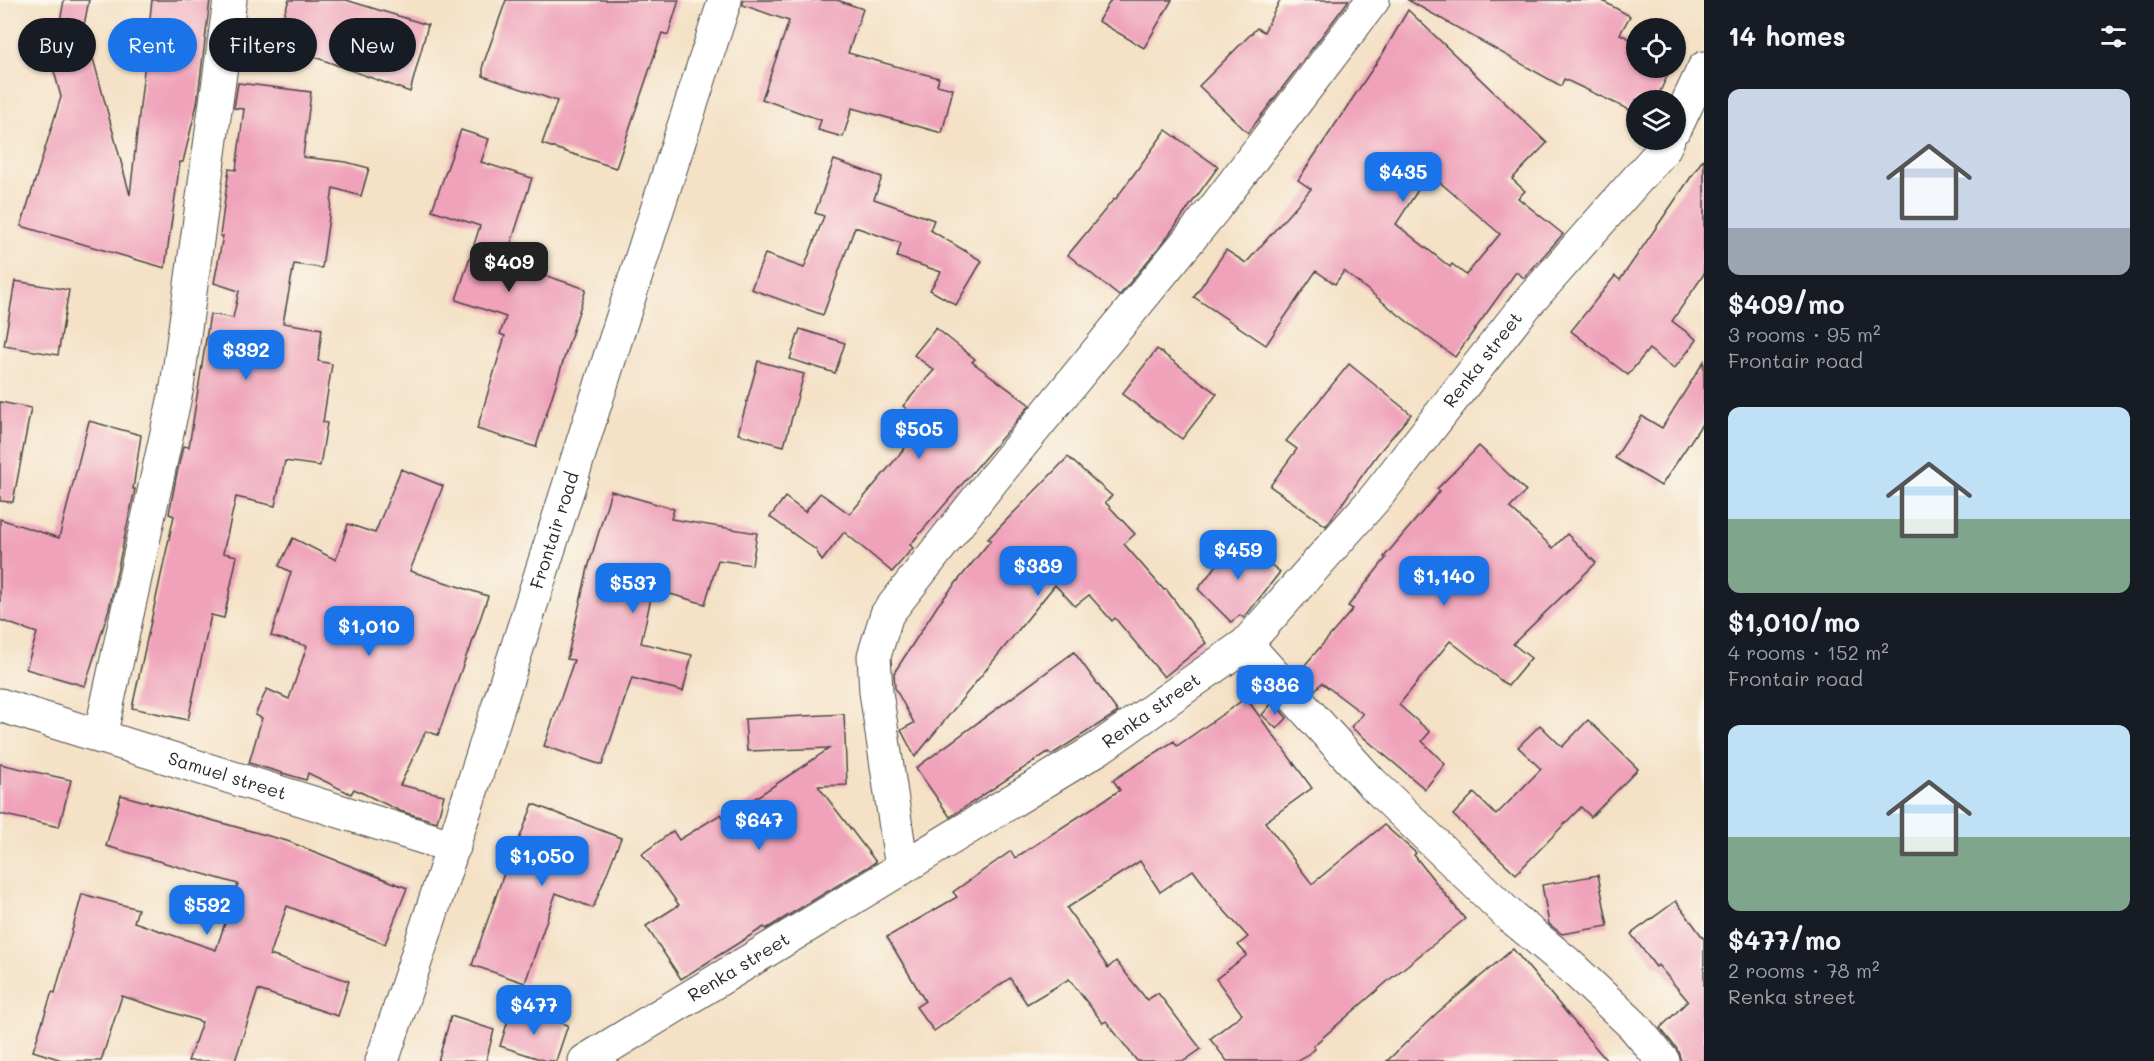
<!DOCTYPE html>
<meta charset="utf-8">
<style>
body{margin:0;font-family:Mali,sans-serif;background:#20242c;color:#f1f3f6;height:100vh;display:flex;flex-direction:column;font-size:22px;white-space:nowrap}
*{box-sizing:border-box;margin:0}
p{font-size:20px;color:#9ea1a6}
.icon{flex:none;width:33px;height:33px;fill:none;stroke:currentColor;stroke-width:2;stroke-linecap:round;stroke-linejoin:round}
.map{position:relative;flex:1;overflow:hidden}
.details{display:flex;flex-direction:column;background:#171b24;width:450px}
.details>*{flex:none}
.top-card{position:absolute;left:18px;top:18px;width:570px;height:54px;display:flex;gap:12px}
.controls{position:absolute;left:1626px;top:18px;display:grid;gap:12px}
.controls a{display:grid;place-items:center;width:60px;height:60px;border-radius:50%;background:#171b24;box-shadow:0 2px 4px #0004;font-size:30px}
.price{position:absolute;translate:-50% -51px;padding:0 14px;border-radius:12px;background:#1a73e8;color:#fff;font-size:20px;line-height:39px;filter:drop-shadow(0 2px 3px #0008)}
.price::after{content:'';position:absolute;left:50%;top:36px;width:18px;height:14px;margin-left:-9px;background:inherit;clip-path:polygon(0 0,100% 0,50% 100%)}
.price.selected{background:#222;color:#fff}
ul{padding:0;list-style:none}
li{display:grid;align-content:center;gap:12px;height:318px;padding:0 24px}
li span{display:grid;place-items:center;height:186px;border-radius:12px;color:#555}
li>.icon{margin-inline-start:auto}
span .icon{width:108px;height:108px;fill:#fffc;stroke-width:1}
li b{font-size:26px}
h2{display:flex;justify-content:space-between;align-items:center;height:72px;padding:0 24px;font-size:26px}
.chip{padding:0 21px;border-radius:27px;background:#171b24;box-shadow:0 2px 4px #0004;font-size:21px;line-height:54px}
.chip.selected{background:#1a73e8;color:#fff}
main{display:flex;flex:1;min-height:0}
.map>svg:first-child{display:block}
.building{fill:#efa2ba;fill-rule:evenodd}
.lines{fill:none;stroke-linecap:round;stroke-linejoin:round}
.minor-casing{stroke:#494642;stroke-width:35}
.minor{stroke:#fff;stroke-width:33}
.labels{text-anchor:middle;stroke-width:6;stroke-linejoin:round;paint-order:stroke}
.street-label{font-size:18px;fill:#2b2b2b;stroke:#fbf7ec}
</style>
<main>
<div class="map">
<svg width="1704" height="1061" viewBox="0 0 1704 1061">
<rect width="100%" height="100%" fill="#fbf7ec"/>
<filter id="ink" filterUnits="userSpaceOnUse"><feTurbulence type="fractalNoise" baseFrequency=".0167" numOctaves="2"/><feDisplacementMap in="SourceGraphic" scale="12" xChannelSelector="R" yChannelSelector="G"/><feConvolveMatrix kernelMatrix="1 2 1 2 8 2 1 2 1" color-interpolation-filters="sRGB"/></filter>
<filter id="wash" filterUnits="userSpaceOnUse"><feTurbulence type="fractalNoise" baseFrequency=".008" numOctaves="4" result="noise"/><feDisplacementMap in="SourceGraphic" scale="24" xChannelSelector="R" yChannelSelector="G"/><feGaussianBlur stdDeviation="1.35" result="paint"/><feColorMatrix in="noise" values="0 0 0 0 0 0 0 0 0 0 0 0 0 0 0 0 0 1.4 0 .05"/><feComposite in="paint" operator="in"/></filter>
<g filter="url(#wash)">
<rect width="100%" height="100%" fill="#f4e1c6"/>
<g id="blocks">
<!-- building -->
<g class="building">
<path d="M 64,0 L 89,0 L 84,25 L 130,195 L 152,0 L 210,0 L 197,104 L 183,162 L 180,162 L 165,268 L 21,226 L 61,97 L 50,56 L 54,55 Z"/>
<path d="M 289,0 L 346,0 L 428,25 L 410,92 L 274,42 Z"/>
<path d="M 506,0 L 679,0 L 668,35 L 662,33 L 616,168 L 542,144 L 557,101 L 483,76 L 483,65 Z"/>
<path d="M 743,0 L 837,0 L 863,9 L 848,53 L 939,78 L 937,85 L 953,89 L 942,133 L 852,108 L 843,137 L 818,130 L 821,120 L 762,99 L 789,21 L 743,5 Z"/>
<path d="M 1111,0 L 1172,0 L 1144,48 L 1098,21 Z"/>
<path d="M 1280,0 L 1349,0 L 1248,133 L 1199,86 L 1257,28 L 1264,32 Z"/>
<path d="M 1408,0 L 1601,0 L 1630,16 L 1620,34 L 1636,42 L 1636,68 L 1671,68 L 1656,100 L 1636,100 L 1636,113 L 1564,79 L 1561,86 Z"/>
<path d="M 1408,10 L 1547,143 L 1512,179 L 1525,191 L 1518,198 L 1563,234 L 1524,278 L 1516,272 L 1455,357 L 1409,323 L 1344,271 L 1335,284 L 1316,271 L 1266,345 L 1194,297 L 1226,250 L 1246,263 L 1311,189 L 1298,180 L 1383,53 ZM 1429,173 L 1500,234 L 1466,275 L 1452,264 L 1450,267 L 1396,224 Z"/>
<path d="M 238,83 L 311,92 L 303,157 L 346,162 L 369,168 L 361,196 L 333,188 L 322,268 L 294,264 L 283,323 L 322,329 L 318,361 L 332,364 L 323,422 L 327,423 L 320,466 L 285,461 L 275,506 L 236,497 L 223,553 L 237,556 L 224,618 L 211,615 L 188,720 L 132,708 L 174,516 L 169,514 L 176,478 L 183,446 L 189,447 L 210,314 L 233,318 L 239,291 L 214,283 L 223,236 L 220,236 L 229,169 L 236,170 L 244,109 L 234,108 Z"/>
<path d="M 461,130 L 489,139 L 481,162 L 532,178 L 505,262 L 586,289 L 536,447 L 477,429 L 505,336 L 500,334 L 506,317 L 456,300 L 480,226 L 432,210 Z"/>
<path d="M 1166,130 L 1218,167 L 1165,240 L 1119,296 L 1068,255 L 1114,199 L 1115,200 Z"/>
<path d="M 1704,158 L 1704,274 L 1672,321 L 1697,340 L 1674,369 L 1649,349 L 1628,375 L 1571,331 L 1615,276 L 1620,280 Z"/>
<path d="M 834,160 L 882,177 L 874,199 L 934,220 L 930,230 L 982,261 L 956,305 L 930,290 L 941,272 L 897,257 L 901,243 L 855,227 L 823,315 L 751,289 L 765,254 L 804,268 L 824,216 L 815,213 Z"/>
<path d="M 15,281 L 69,290 L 58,355 L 4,346 Z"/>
<path d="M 936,328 L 975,359 L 972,362 L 1030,405 L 910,545 L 913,548 L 892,572 L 844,532 L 822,561 L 816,550 L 770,517 L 785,497 L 805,512 L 820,493 L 850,514 L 924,425 L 903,406 L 934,370 L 914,355 Z"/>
<path d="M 800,329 L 845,343 L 835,373 L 790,359 Z"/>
<path d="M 1157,349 L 1217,394 L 1182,439 L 1122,394 Z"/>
<path d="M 758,361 L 804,374 L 784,446 L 738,434 Z"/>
<path d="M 1704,361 L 1704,421 L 1661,486 L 1615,458 L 1642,416 L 1662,428 Z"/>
<path d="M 1349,364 L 1411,414 L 1377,455 L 1326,526 L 1270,486 L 1297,449 L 1286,441 Z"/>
<path d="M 0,402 L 31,408 L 13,502 L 0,501 Z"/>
<path d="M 89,421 L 141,435 L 133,489 L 135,489 L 109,609 L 85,686 L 26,669 L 37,633 L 0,620 L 0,519 L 59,538 Z"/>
<path d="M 1479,446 L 1526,491 L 1510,508 L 1553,548 L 1567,534 L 1596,563 L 1513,644 L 1531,658 L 1508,686 L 1450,641 L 1399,705 L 1430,732 L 1422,741 L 1445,764 L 1425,789 L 1351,727 L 1363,714 L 1322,683 L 1314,691 L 1298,673 L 1353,609 L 1348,606 L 1386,558 L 1384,557 L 1440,491 L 1437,489 Z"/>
<path d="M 1068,457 L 1112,496 L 1105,502 L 1135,534 L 1124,544 L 1164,590 L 1166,589 L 1206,643 L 1164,677 L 1115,618 L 1112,621 L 1089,595 L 1075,606 L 1055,585 L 915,757 L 901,730 L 914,723 L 895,688 L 894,673 L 938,605 L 991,540 L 988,539 Z"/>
<path d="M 401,469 L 443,486 L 410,571 L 488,596 L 469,652 L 468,651 L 438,735 L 426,731 L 400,785 L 444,795 L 437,822 L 400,811 L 354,789 L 351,794 L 308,773 L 306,780 L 249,763 L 262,718 L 255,715 L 267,689 L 289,699 L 307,646 L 271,636 L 291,572 L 279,566 L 293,538 L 336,560 L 348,524 L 375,533 Z"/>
<path d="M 611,491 L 674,509 L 671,519 L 757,533 L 752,565 L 718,560 L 705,604 L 653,589 L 641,643 L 692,655 L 683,691 L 632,678 L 602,765 L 544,746 L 574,660 L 567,659 L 588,568 Z"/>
<path d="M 1238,538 L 1280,572 L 1244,618 L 1240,615 L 1231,622 L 1198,589 Z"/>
<path d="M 1074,652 L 1118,712 L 1051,755 L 1048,752 L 950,817 L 916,768 Z"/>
<path d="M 1246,698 L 1312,788 L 1265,822 L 1312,884 L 1384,825 L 1416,853 L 1414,855 L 1465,919 L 1389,980 L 1313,1046 L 1315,1049 L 1299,1061 L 1227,1061 L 1210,1039 L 1242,1014 L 1216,979 L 1247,955 L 1238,945 L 1248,937 L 1221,907 L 1193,870 L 1160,892 L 1140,861 L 1067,908 L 1108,968 L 1116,961 L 1147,1000 L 1158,993 L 1201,1049 L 1184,1061 L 1137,1061 L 1106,1021 L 1103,1023 L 1069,979 L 1027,1004 L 1010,978 L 934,1031 L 916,1007 L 925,1001 L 887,937 L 957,897 L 953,892 L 1011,851 L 1015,858 L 1120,790 L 1113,780 L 1174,741 L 1177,746 Z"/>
<path d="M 1273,702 L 1287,718 L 1277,729 L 1262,715 Z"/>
<path d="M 844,714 L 847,785 L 818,786 L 876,862 L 766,929 L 764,927 L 681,979 L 646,926 L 679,905 L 642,854 L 673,831 L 679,840 L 721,814 L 724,819 L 830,748 L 747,751 L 745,719 Z"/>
<path d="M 1588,720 L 1638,769 L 1591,817 L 1581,807 L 1516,874 L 1453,815 L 1474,793 L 1496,815 L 1541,769 L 1518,747 L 1540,725 L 1562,747 Z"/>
<path d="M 0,764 L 71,780 L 59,827 L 0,814 Z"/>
<path d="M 121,795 L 287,841 L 407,888 L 385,944 L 287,906 L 270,955 L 349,981 L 338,1016 L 258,990 L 235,1061 L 188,1061 L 202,1022 L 122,996 L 101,1061 L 65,1061 L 33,1051 L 52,992 L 55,993 L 82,894 L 138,909 L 134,922 L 216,950 L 238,884 L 106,846 Z"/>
<path d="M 533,804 L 621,838 L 593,908 L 556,893 L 525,983 L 472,965 L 509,859 L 511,860 Z"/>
<path d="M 1598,875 L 1608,926 L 1562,934 L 1549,924 L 1542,885 Z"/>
<path d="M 1676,901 L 1704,939 L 1704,1061 L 1681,1061 L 1677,1049 L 1660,1028 L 1688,1001 L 1658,965 L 1656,967 L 1631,934 Z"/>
<path d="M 1513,949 L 1607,1061 L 1387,1061 L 1437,1013 Z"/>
<path d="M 512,1008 L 568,1025 L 556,1061 L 546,1061 L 500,1046 Z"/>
<path d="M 451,1016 L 494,1030 L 486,1061 L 438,1061 Z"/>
</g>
</g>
</g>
<g filter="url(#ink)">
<use href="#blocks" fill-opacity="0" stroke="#494642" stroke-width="1.5"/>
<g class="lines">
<defs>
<g id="minor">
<path d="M 1676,127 L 1704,68"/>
<path d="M 1246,644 L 1371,782 L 1509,915 L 1567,963 L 1633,1025 L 1663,1061"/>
<path id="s1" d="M 0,705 L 454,847"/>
<path d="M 100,737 L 177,387 L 230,0"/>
<path d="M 902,868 L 876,692 L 874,656 L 887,614 L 994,478 L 1214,209 L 1373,0"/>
<path id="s2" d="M 382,1061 C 501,709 609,353 725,0"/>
<path id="s3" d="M 585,1061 L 1099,748 L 1246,644 L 1376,497 L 1525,306 L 1663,150 L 1668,140"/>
</g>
</defs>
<!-- minor casing -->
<use href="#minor" class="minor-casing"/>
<!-- minor -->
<use href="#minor" class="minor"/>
</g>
</g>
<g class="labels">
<!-- street labels -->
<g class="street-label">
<text dy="6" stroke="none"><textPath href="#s3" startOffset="1152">Renka street</textPath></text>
<text dy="6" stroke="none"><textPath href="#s2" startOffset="558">Frontair road</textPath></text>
<text dy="6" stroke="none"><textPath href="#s3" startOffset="666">Renka street</textPath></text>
<text dy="6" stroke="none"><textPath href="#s1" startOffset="238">Samuel street</textPath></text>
<text dy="6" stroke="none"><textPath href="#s3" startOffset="180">Renka street</textPath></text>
</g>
</g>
</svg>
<div class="controls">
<a><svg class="icon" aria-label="locate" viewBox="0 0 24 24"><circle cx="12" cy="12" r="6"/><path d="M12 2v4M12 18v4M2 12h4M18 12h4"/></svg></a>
<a><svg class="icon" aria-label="layers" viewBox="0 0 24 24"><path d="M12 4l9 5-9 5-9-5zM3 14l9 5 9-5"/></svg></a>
</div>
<b class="price" style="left:1403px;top:203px">$435</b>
<b class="price selected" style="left:509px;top:293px">$409</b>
<b class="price" style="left:246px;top:381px">$392</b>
<b class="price" style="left:919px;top:460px">$505</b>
<b class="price" style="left:1238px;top:581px">$459</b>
<b class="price" style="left:1038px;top:597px">$389</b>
<b class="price" style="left:1444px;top:607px">$1,140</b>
<b class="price" style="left:633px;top:614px">$537</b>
<b class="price" style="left:369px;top:657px">$1,010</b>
<b class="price" style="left:1275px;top:716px">$386</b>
<b class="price" style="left:759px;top:851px">$647</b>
<b class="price" style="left:542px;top:887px">$1,050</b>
<b class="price" style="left:207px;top:936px">$592</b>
<b class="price" style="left:534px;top:1036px">$477</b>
<div class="top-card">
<a class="chip">Buy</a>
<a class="chip selected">Rent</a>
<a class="chip">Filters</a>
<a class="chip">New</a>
</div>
</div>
<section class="details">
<h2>14 homes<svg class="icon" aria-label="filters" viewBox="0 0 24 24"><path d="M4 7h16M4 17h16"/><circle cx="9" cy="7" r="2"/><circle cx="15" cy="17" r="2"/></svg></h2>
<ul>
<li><span style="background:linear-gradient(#c9d6e8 75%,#9aa5b1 0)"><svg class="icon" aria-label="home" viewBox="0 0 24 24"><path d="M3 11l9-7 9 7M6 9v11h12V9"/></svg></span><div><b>$409/mo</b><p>3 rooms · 95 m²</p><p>Frontair road</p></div></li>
<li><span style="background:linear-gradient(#bfe0f5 60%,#7fa58c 0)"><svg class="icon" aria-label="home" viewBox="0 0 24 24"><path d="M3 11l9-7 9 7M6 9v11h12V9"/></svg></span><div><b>$1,010/mo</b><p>4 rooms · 152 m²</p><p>Frontair road</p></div></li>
<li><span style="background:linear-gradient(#bfe0f5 60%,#7fa58c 0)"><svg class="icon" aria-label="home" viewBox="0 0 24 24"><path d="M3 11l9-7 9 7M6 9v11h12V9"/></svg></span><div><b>$477/mo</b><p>2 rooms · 78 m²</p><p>Renka street</p></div></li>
</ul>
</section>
</main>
